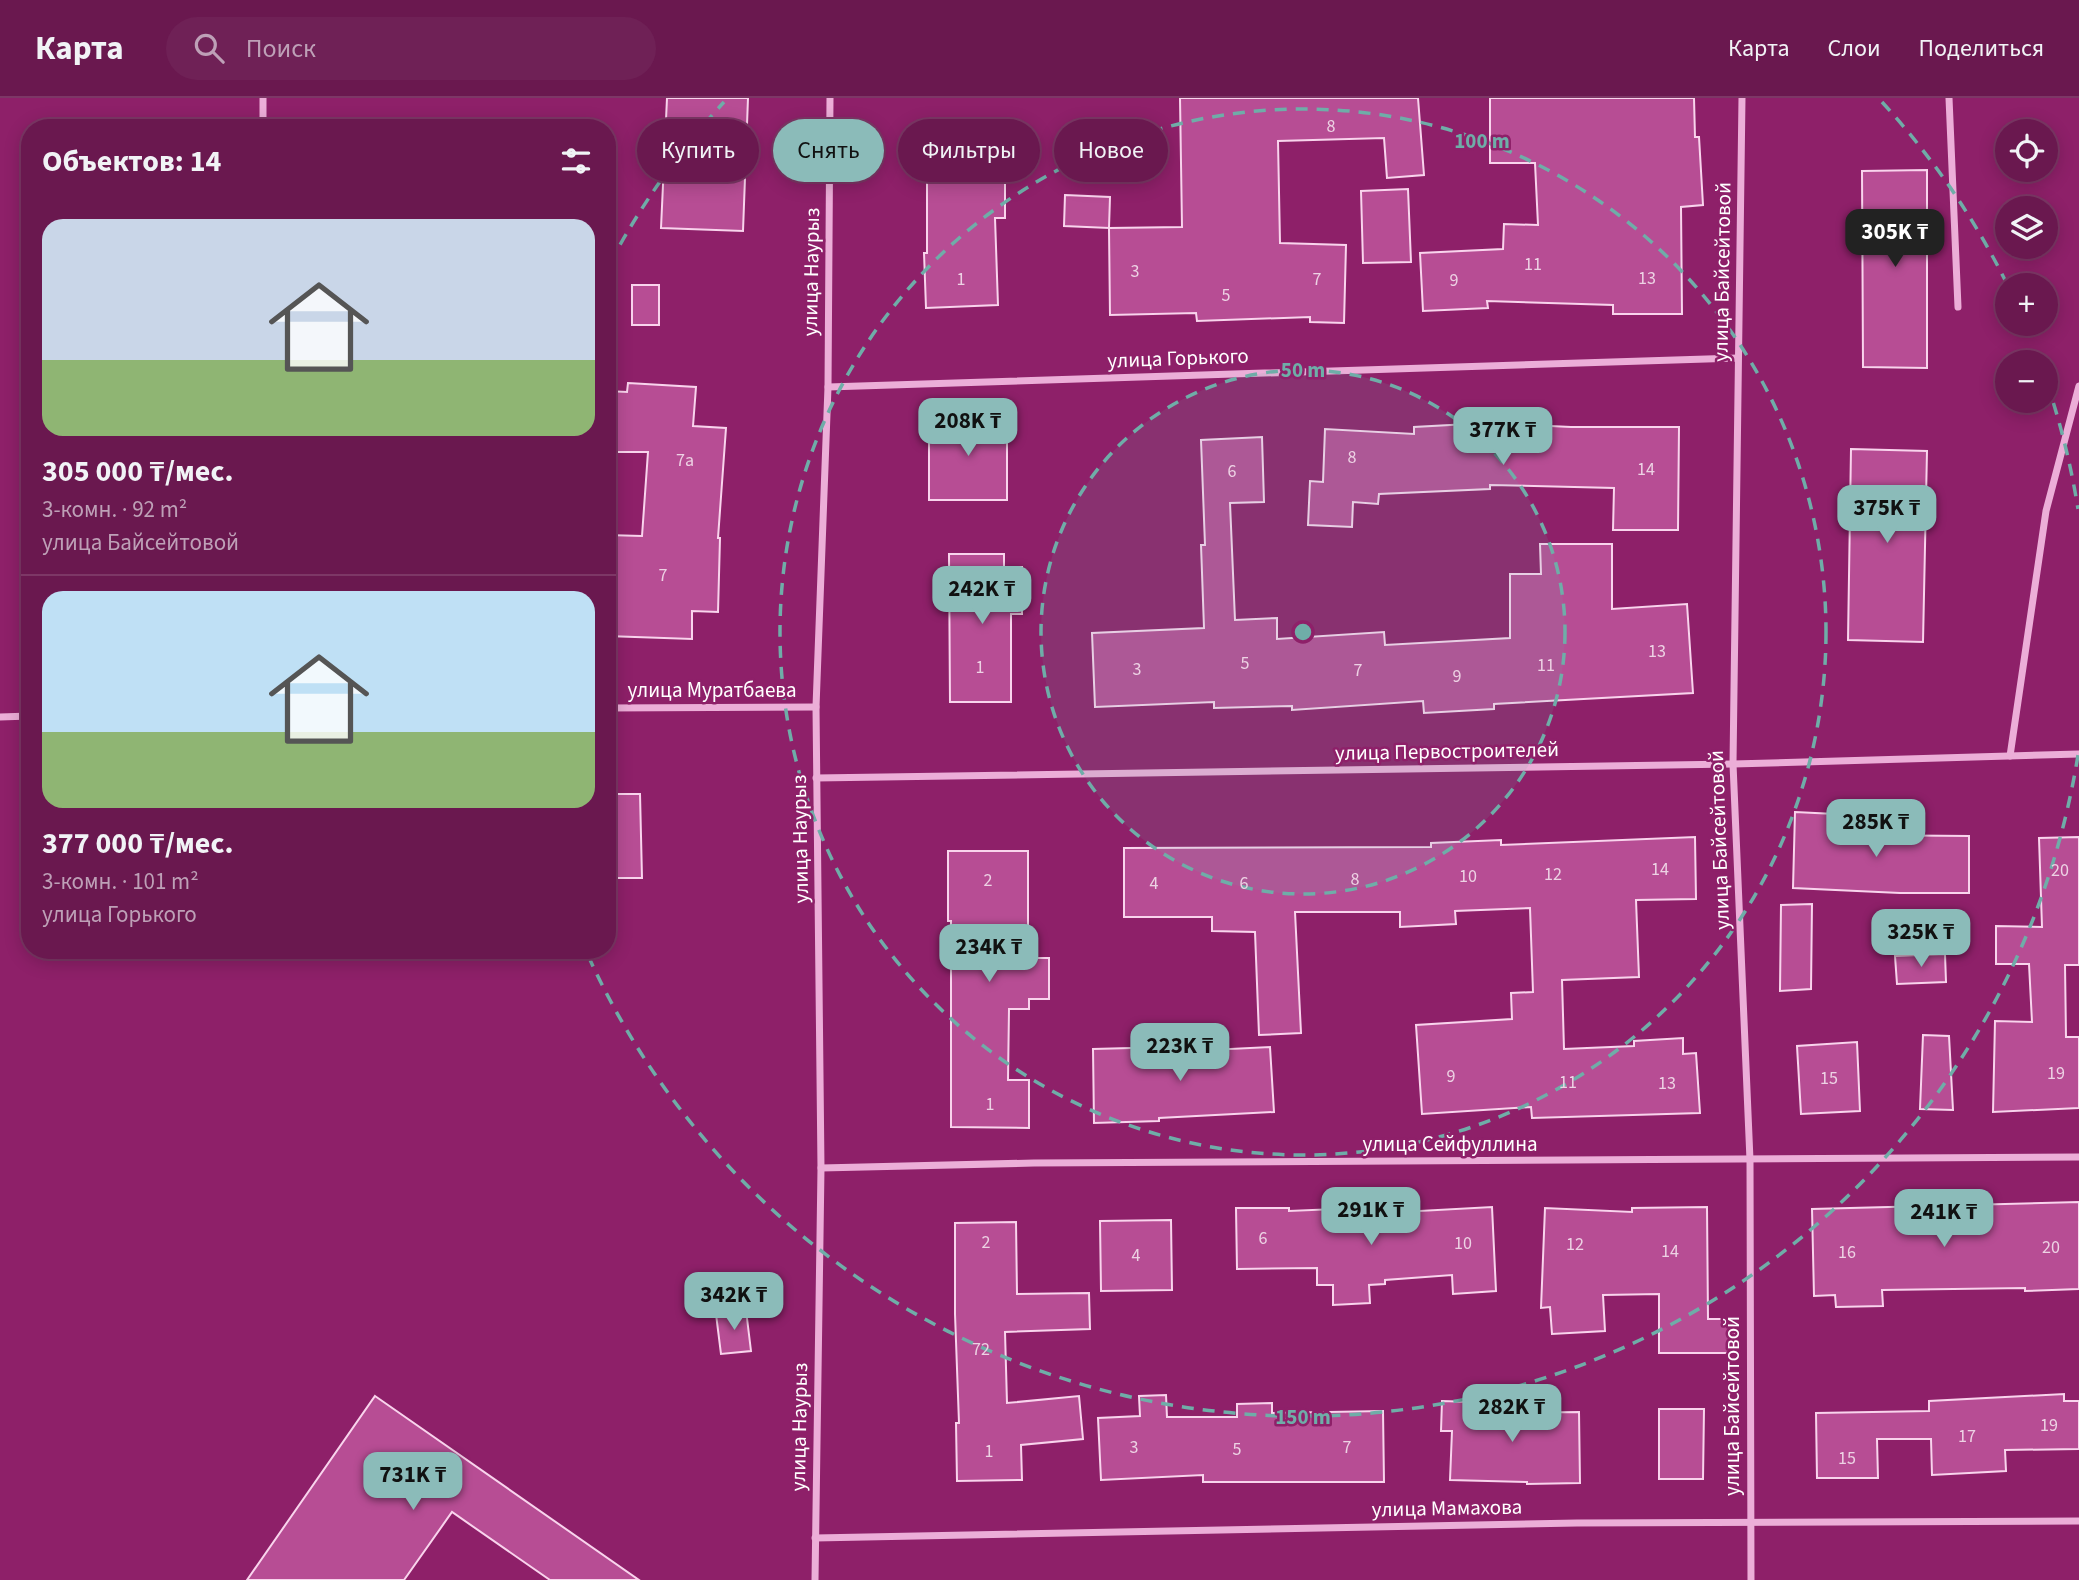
<!DOCTYPE html>
<html lang="ru">
<meta charset="utf-8">
<style>
body{margin:0;font-family:"Source Sans 3",sans-serif;background:#6f2156;color:#f1f3f6;height:100vh;display:flex;flex-direction:column;font-size:26px;white-space:nowrap}
*{box-sizing:border-box;margin:0}
p{font-size:23px;color:#bea0b7}
.icon{flex:none;width:38px;height:38px;fill:none;stroke:currentColor;stroke-width:2;stroke-linecap:round;stroke-linejoin:round}
.map{position:relative;flex:1;overflow:hidden}
.panel{position:absolute;left:21px;top:21px;width:595px;height:840px;display:flex;flex-direction:column;background:#6a184f;border-radius:28px;box-shadow:0 4px 18px #0003,0 0 0 2px #7d3766}
.panel>*{flex:none}
.top-card{position:absolute;left:637px;top:21px;width:665px;height:63px;display:flex;gap:14px}
.tools{position:absolute;left:1995px;top:21px;display:grid;gap:14px}
.tools a{display:grid;place-items:center;width:63px;height:63px;border-radius:50%;background:#6a184f;box-shadow:0 4px 18px #0003,0 0 0 2px #7d3766;font-size:35px}
.price{position:absolute;translate:-50% -60px;padding:0 16px;border-radius:14px;background:#8bbbb9;color:#111;font-size:23px;line-height:46px;filter:drop-shadow(0 2px 4px #0008)}
.price::after{content:'';position:absolute;left:50%;top:42px;width:21px;height:16px;margin-left:-10px;background:inherit;clip-path:polygon(0 0,100% 0,50% 100%)}
.price.current{background:#222;color:#fff}
ul{padding:0;list-style:none}
li{display:grid;align-content:center;gap:14px;height:371px;padding:0 21px}
li+li{border-top:2px solid #7d3766}
li span{display:grid;place-items:center;height:217px;border-radius:21px;color:#555}
li>.icon{margin-inline-start:auto}
span .icon{width:126px;height:126px;fill:#fffc;stroke-width:1}
li b{font-size:30px}
h2{display:flex;justify-content:space-between;align-items:center;height:84px;padding:0 21px;font-size:30px}
.pill{padding:0 24px;border-radius:32px;background:#6a184f;box-shadow:0 4px 18px #0003,0 0 0 2px #7d3766;font-size:24px;line-height:63px}
.pill.current{background:#8bbbb9;color:#111}
header{display:flex;align-items:center;gap:42px;box-sizing:border-box;height:98px;padding:0 35px;background:#6a184f;border-bottom:2px solid #7d3766}
header strong{font-size:33px}
nav{display:flex;gap:38px;margin-inline-start:auto;font-size:24px}
.search{width:490px;height:63px;background:#6f2156;display:flex;align-items:center;gap:18px;box-sizing:border-box;padding:0 24px;border-radius:38px;color:#bea0b7;font-size:26px}
.map>svg:first-child{display:block}
.building{fill:#b74d94;stroke:#f9d4ed;stroke-width:2}
.lines{fill:none;stroke-linecap:round;stroke-linejoin:round}
.street{stroke:#ecaed8;stroke-width:7}
.ring{fill:none;stroke:#6fada8;stroke-width:3.5;stroke-dasharray:12 9}
.labels{text-anchor:middle;stroke-width:5;stroke-linejoin:round;paint-order:stroke}
.number-label{font-size:18px;fill:#edd2e4}
.street-label{font-size:21px;fill:#fff;stroke:#8e2069}
.centre{fill:#6fada8;stroke:#8e2069;stroke-width:3.5}
.ring-label{font-size:21px;text-anchor:middle;font-weight:bold;fill:#6fada8;stroke:#8e2069;stroke-width:5;stroke-linejoin:round;paint-order:stroke}
</style>
<header>
<strong>Карта</strong>
<div class="search"><svg class="icon" aria-label="search" viewBox="0 0 24 24"><circle cx="10" cy="10" r="6"/><path d="M15 15l6 6"/></svg>Поиск</div>
<nav><a>Карта</a><a>Слои</a><a>Поделиться</a></nav>
</header>
<div class="map">
<svg width="2079" height="1482" viewBox="0 0 2079 1482">
<rect width="100%" height="100%" fill="#8e2069"/>
<!-- building -->
<g class="building">
<path d="M 667,0 L 748,0 L 743,133 L 661,130 Z"/>
<path d="M 1180,0 L 1418,0 L 1424,77 L 1387,80 L 1384,40 L 1278,43 L 1280,145 L 1346,147 L 1344,225 L 1310,224 L 1310,219 L 1197,223 L 1196,215 L 1110,217 L 1109,130 L 1182,129 Z"/>
<path d="M 1490,0 L 1694,0 L 1695,39 L 1699,39 L 1703,107 L 1681,109 L 1682,216 L 1613,216 L 1613,207 L 1487,203 L 1488,210 L 1423,213 L 1420,155 L 1503,151 L 1504,126 L 1538,127 L 1535,65 L 1490,65 Z"/>
<path d="M 927,53 L 1005,53 L 1005,120 L 995,120 L 998,207 L 926,210 L 924,155 L 927,155 Z"/>
<path d="M 1927,72 L 1927,270 L 1863,269 L 1862,73 Z"/>
<path d="M 1408,91 L 1411,164 L 1363,165 L 1361,93 Z"/>
<path d="M 1065,97 L 1110,99 L 1109,130 L 1064,128 Z"/>
<rect x="632" y="187" width="27" height="40"/>
<path d="M 628,285 L 696,289 L 693,328 L 726,330 L 718,440 L 720,440 L 718,514 L 692,513 L 692,541 L 607,538 L 607,437 L 642,438 L 648,354 L 607,354 L 607,293 L 627,294 Z"/>
<rect x="929" y="318" width="78" height="84"/>
<path d="M 1487,325 L 1571,329 L 1679,329 L 1678,432 L 1613,432 L 1614,390 L 1490,387 L 1490,391 L 1379,396 L 1378,406 L 1353,404 L 1352,429 L 1308,427 L 1310,383 L 1323,384 L 1325,331 L 1414,336 L 1414,329 Z"/>
<path d="M 1262,339 L 1264,404 L 1230,405 L 1235,522 L 1277,520 L 1277,541 L 1384,534 L 1385,547 L 1510,540 L 1510,476 L 1541,476 L 1540,446 L 1612,446 L 1612,511 L 1687,506 L 1693,595 L 1494,606 L 1494,611 L 1424,615 L 1423,603 L 1292,612 L 1292,608 L 1214,610 L 1214,604 L 1095,609 L 1092,535 L 1204,530 L 1201,447 L 1205,447 L 1201,342 Z"/>
<path d="M 1851,351 L 1927,353 L 1923,544 L 1848,542 Z"/>
<path d="M 949,456 L 1004,456 L 1004,470 L 1022,469 L 1022,516 L 1011,516 L 1011,604 L 950,604 Z"/>
<path d="M 607,696 L 640,696 L 642,780 L 607,780 Z"/>
<path d="M 1795,714 L 1855,717 L 1854,737 L 1969,738 L 1969,795 L 1900,795 L 1793,790 Z"/>
<path d="M 1695,739 L 1696,801 L 1636,802 L 1639,879 L 1562,882 L 1564,951 L 1634,948 L 1634,943 L 1683,940 L 1683,956 L 1696,955 L 1700,1015 L 1532,1020 L 1531,1009 L 1422,1016 L 1416,927 L 1512,921 L 1511,895 L 1533,894 L 1530,810 L 1455,813 L 1456,826 L 1400,829 L 1400,814 L 1295,814 L 1301,935 L 1259,937 L 1255,834 L 1212,833 L 1212,819 L 1124,819 L 1124,750 L 1431,749 L 1431,745 L 1501,742 L 1501,747 Z"/>
<path d="M 2079,739 L 2079,867 L 2065,867 L 2066,939 L 2079,939 L 2079,1010 L 1993,1014 L 1995,923 L 2032,924 L 2029,866 L 1996,866 L 1996,828 L 2042,829 L 2039,740 Z"/>
<path d="M 948,753 L 1028,753 L 1028,860 L 1049,860 L 1049,901 L 1029,901 L 1029,911 L 1009,911 L 1008,982 L 1029,982 L 1029,1030 L 951,1029 L 951,823 L 948,823 Z"/>
<path d="M 1812,806 L 1811,891 L 1780,893 L 1781,807 Z"/>
<path d="M 1945,856 L 1946,884 L 1897,886 L 1895,858 Z"/>
<path d="M 1923,937 L 1949,938 L 1953,1012 L 1920,1011 Z"/>
<path d="M 1857,944 L 1860,1013 L 1801,1016 L 1797,948 Z"/>
<path d="M 1169,949 L 1169,954 L 1270,949 L 1274,1014 L 1159,1020 L 1159,1023 L 1094,1025 L 1093,951 Z"/>
<path d="M 2079,1104 L 2079,1191 L 2025,1193 L 2025,1190 L 1882,1192 L 1883,1208 L 1836,1209 L 1835,1197 L 1814,1198 L 1812,1111 Z"/>
<path d="M 1383,1109 L 1383,1115 L 1492,1109 L 1496,1193 L 1453,1196 L 1452,1177 L 1385,1182 L 1385,1186 L 1369,1187 L 1370,1205 L 1333,1207 L 1333,1187 L 1317,1187 L 1317,1170 L 1237,1171 L 1236,1110 L 1289,1110 L 1289,1113 Z"/>
<path d="M 1707,1109 L 1708,1221 L 1735,1221 L 1735,1255 L 1659,1255 L 1659,1196 L 1603,1197 L 1605,1233 L 1552,1236 L 1550,1209 L 1541,1210 L 1545,1110 L 1632,1114 L 1632,1110 Z"/>
<path d="M 1171,1122 L 1172,1192 L 1101,1193 L 1100,1123 Z"/>
<path d="M 1016,1124 L 1017,1196 L 1089,1195 L 1090,1231 L 1005,1234 L 1007,1305 L 1079,1298 L 1083,1341 L 1021,1347 L 1022,1382 L 957,1383 L 956,1325 L 959,1325 L 955,1216 L 955,1125 Z"/>
<path d="M 746,1212 L 751,1253 L 721,1256 L 716,1216 Z"/>
<path d="M 2064,1296 L 2064,1303 L 2079,1303 L 2079,1351 L 2005,1352 L 2006,1373 L 1932,1377 L 1931,1341 L 1877,1341 L 1878,1380 L 1817,1380 L 1816,1315 L 1929,1313 L 1929,1303 Z"/>
<path d="M 1166,1297 L 1167,1319 L 1237,1319 L 1237,1306 L 1272,1305 L 1272,1315 L 1383,1313 L 1384,1384 L 1203,1384 L 1203,1377 L 1101,1382 L 1098,1320 L 1140,1318 L 1139,1298 Z"/>
<path d="M 375,1298 L 639,1482 L 550,1482 L 452,1414 L 404,1482 L 247,1482 Z"/>
<path d="M 1442,1303 L 1501,1305 L 1501,1315 L 1579,1314 L 1580,1385 L 1527,1386 L 1527,1384 L 1450,1382 L 1452,1333 L 1441,1333 Z"/>
<path d="M 1659,1311 L 1704,1311 L 1703,1381 L 1659,1381 Z"/>
</g>
<g class="lines">
<!-- street -->
<g class="street">
<path d="M 263,0 L 263,30"/>
<path d="M 1742,0 L 1733,666 L 1750,1062 L 1751,1482"/>
<path d="M 1949,0 L 1958,209"/>
<path d="M 828,289 L 1738,260"/>
<path d="M 607,610 L 816,609"/>
<path d="M 0,619 L 30,618"/>
<path d="M 2010,658 L 2046,413 L 2079,288"/>
<path d="M 816,680 L 1733,666 L 2079,656"/>
<path d="M 821,1070 L 1034,1065 L 2079,1059"/>
<path d="M 815,1440 L 1577,1425 L 2079,1423"/>
<path d="M 815,1482 L 821,1070 L 816,609 L 828,289 L 830,0"/>
</g>
</g>
<!-- distance rings -->
<circle cx="1303" cy="534" r="262" fill="#6fada8" fill-opacity=".12"/>
<g class="ring">
<circle cx="1303" cy="534" r="262"/>
<circle cx="1303" cy="534" r="523"/>
<path d="M2078 657A785 785 0 0 1 586 853M610 165A785 785 0 0 1 724 4M1882 4A785 785 0 0 1 2006 184M2047 285A785 785 0 0 1 2078 411"/>
</g>
<g class="labels">
<!-- number labels -->
<g class="number-label">
<text x="1331" y="34">8</text>
<text x="1533" y="172">11</text>
<text x="1135" y="179">3</text>
<text x="1647" y="186">13</text>
<text x="961" y="187">1</text>
<text x="1317" y="187">7</text>
<text x="1454" y="188">9</text>
<text x="1226" y="203">5</text>
<text x="1352" y="365">8</text>
<text x="685" y="368">7а</text>
<text x="1646" y="377">14</text>
<text x="1232" y="379">6</text>
<text x="663" y="483">7</text>
<text x="1657" y="559">13</text>
<text x="1245" y="571">5</text>
<text x="1546" y="573">11</text>
<text x="980" y="575">1</text>
<text x="1137" y="577">3</text>
<text x="1358" y="578">7</text>
<text x="1457" y="584">9</text>
<text x="1660" y="777">14</text>
<text x="2060" y="778">20</text>
<text x="1553" y="782">12</text>
<text x="1468" y="784">10</text>
<text x="1355" y="787">8</text>
<text x="988" y="788">2</text>
<text x="1154" y="791">4</text>
<text x="1244" y="791">6</text>
<text x="2056" y="981">19</text>
<text x="1451" y="984">9</text>
<text x="1829" y="986">15</text>
<text x="1568" y="990">11</text>
<text x="1667" y="991">13</text>
<text x="990" y="1012">1</text>
<text x="1263" y="1146">6</text>
<text x="986" y="1150">2</text>
<text x="1463" y="1151">10</text>
<text x="1575" y="1152">12</text>
<text x="2051" y="1155">20</text>
<text x="1670" y="1159">14</text>
<text x="1847" y="1160">16</text>
<text x="1136" y="1163">4</text>
<text x="981" y="1257">72</text>
<text x="2049" y="1333">19</text>
<text x="1967" y="1344">17</text>
<text x="1134" y="1355">3</text>
<text x="1347" y="1355">7</text>
<text x="1237" y="1357">5</text>
<text x="989" y="1359">1</text>
<text x="1847" y="1366">15</text>
</g>
<!-- street labels -->
<g class="street-label">
<text transform="translate(811 174) rotate(-89)" y="7">улица Наурыз</text>
<text transform="translate(1722 174) rotate(-89)" y="7">улица Байсейтовой</text>
<text transform="translate(1178 260) rotate(-2)" y="7">улица Горького</text>
<text x="712" y="599">улица Муратбаева</text>
<text transform="translate(1447 653) rotate(-1)" y="7">улица Первостроителей</text>
<text transform="translate(800 741) rotate(-91)" y="7">улица Наурыз</text>
<text transform="translate(1719 742) rotate(-92)" y="7">улица Байсейтовой</text>
<text x="1450" y="1053">улица Сейфуллина</text>
<text transform="translate(1732 1308) rotate(-90)" y="7">улица Байсейтовой</text>
<text transform="translate(799 1329) rotate(-89)" y="7">улица Наурыз</text>
<text transform="translate(1447 1410) rotate(-1)" y="7">улица Мамахова</text>
</g>
</g>
<circle cx="1303" cy="534" r="10" class="centre"/>
<g class="ring-label">
<text x="1482" y="50">100 m</text>
<text x="1303" y="279">50 m</text>
<text x="1303" y="1326">150 m</text>
</g>
</svg>
<div class="tools">
<a><svg class="icon" aria-label="locate" viewBox="0 0 24 24"><circle cx="12" cy="12" r="6"/><path d="M12 2v4M12 18v4M2 12h4M18 12h4"/></svg></a>
<a><svg class="icon" aria-label="layers" viewBox="0 0 24 24"><path d="M12 4l9 5-9 5-9-5zM3 14l9 5 9-5"/></svg></a>
<a>+</a>
<a>−</a>
</div>
<b class="price current" style="left:1895px;top:171px">305K ₸</b>
<b class="price" style="left:968px;top:360px">208K ₸</b>
<b class="price" style="left:1503px;top:369px">377K ₸</b>
<b class="price" style="left:1887px;top:447px">375K ₸</b>
<b class="price" style="left:982px;top:528px">242K ₸</b>
<b class="price" style="left:1876px;top:761px">285K ₸</b>
<b class="price" style="left:1921px;top:871px">325K ₸</b>
<b class="price" style="left:989px;top:886px">234K ₸</b>
<b class="price" style="left:1180px;top:985px">223K ₸</b>
<b class="price" style="left:1371px;top:1149px">291K ₸</b>
<b class="price" style="left:1944px;top:1151px">241K ₸</b>
<b class="price" style="left:734px;top:1234px">342K ₸</b>
<b class="price" style="left:1512px;top:1346px">282K ₸</b>
<b class="price" style="left:413px;top:1414px">731K ₸</b>
<div class="top-card">
<a class="pill">Купить</a>
<a class="pill current">Снять</a>
<a class="pill">Фильтры</a>
<a class="pill">Новое</a>
</div>
<section class="panel">
<h2>Объектов: 14<svg class="icon" aria-label="filters" viewBox="0 0 24 24"><path d="M4 7h16M4 17h16"/><circle cx="9" cy="7" r="2"/><circle cx="15" cy="17" r="2"/></svg></h2>
<ul>
<li><span style="background:linear-gradient(#c9d6e8 65%,#8fb573 0)"><svg class="icon" aria-label="home" viewBox="0 0 24 24"><path d="M3 11l9-7 9 7M6 9v11h12V9"/></svg></span><div><b>305 000 ₸/мес.</b><p>3-комн. · 92 m²</p><p>улица Байсейтовой</p></div></li>
<li><span style="background:linear-gradient(#bfe0f5 65%,#8fb573 0)"><svg class="icon" aria-label="home" viewBox="0 0 24 24"><path d="M3 11l9-7 9 7M6 9v11h12V9"/></svg></span><div><b>377 000 ₸/мес.</b><p>3-комн. · 101 m²</p><p>улица Горького</p></div></li>
</ul>
</section>
</div>
